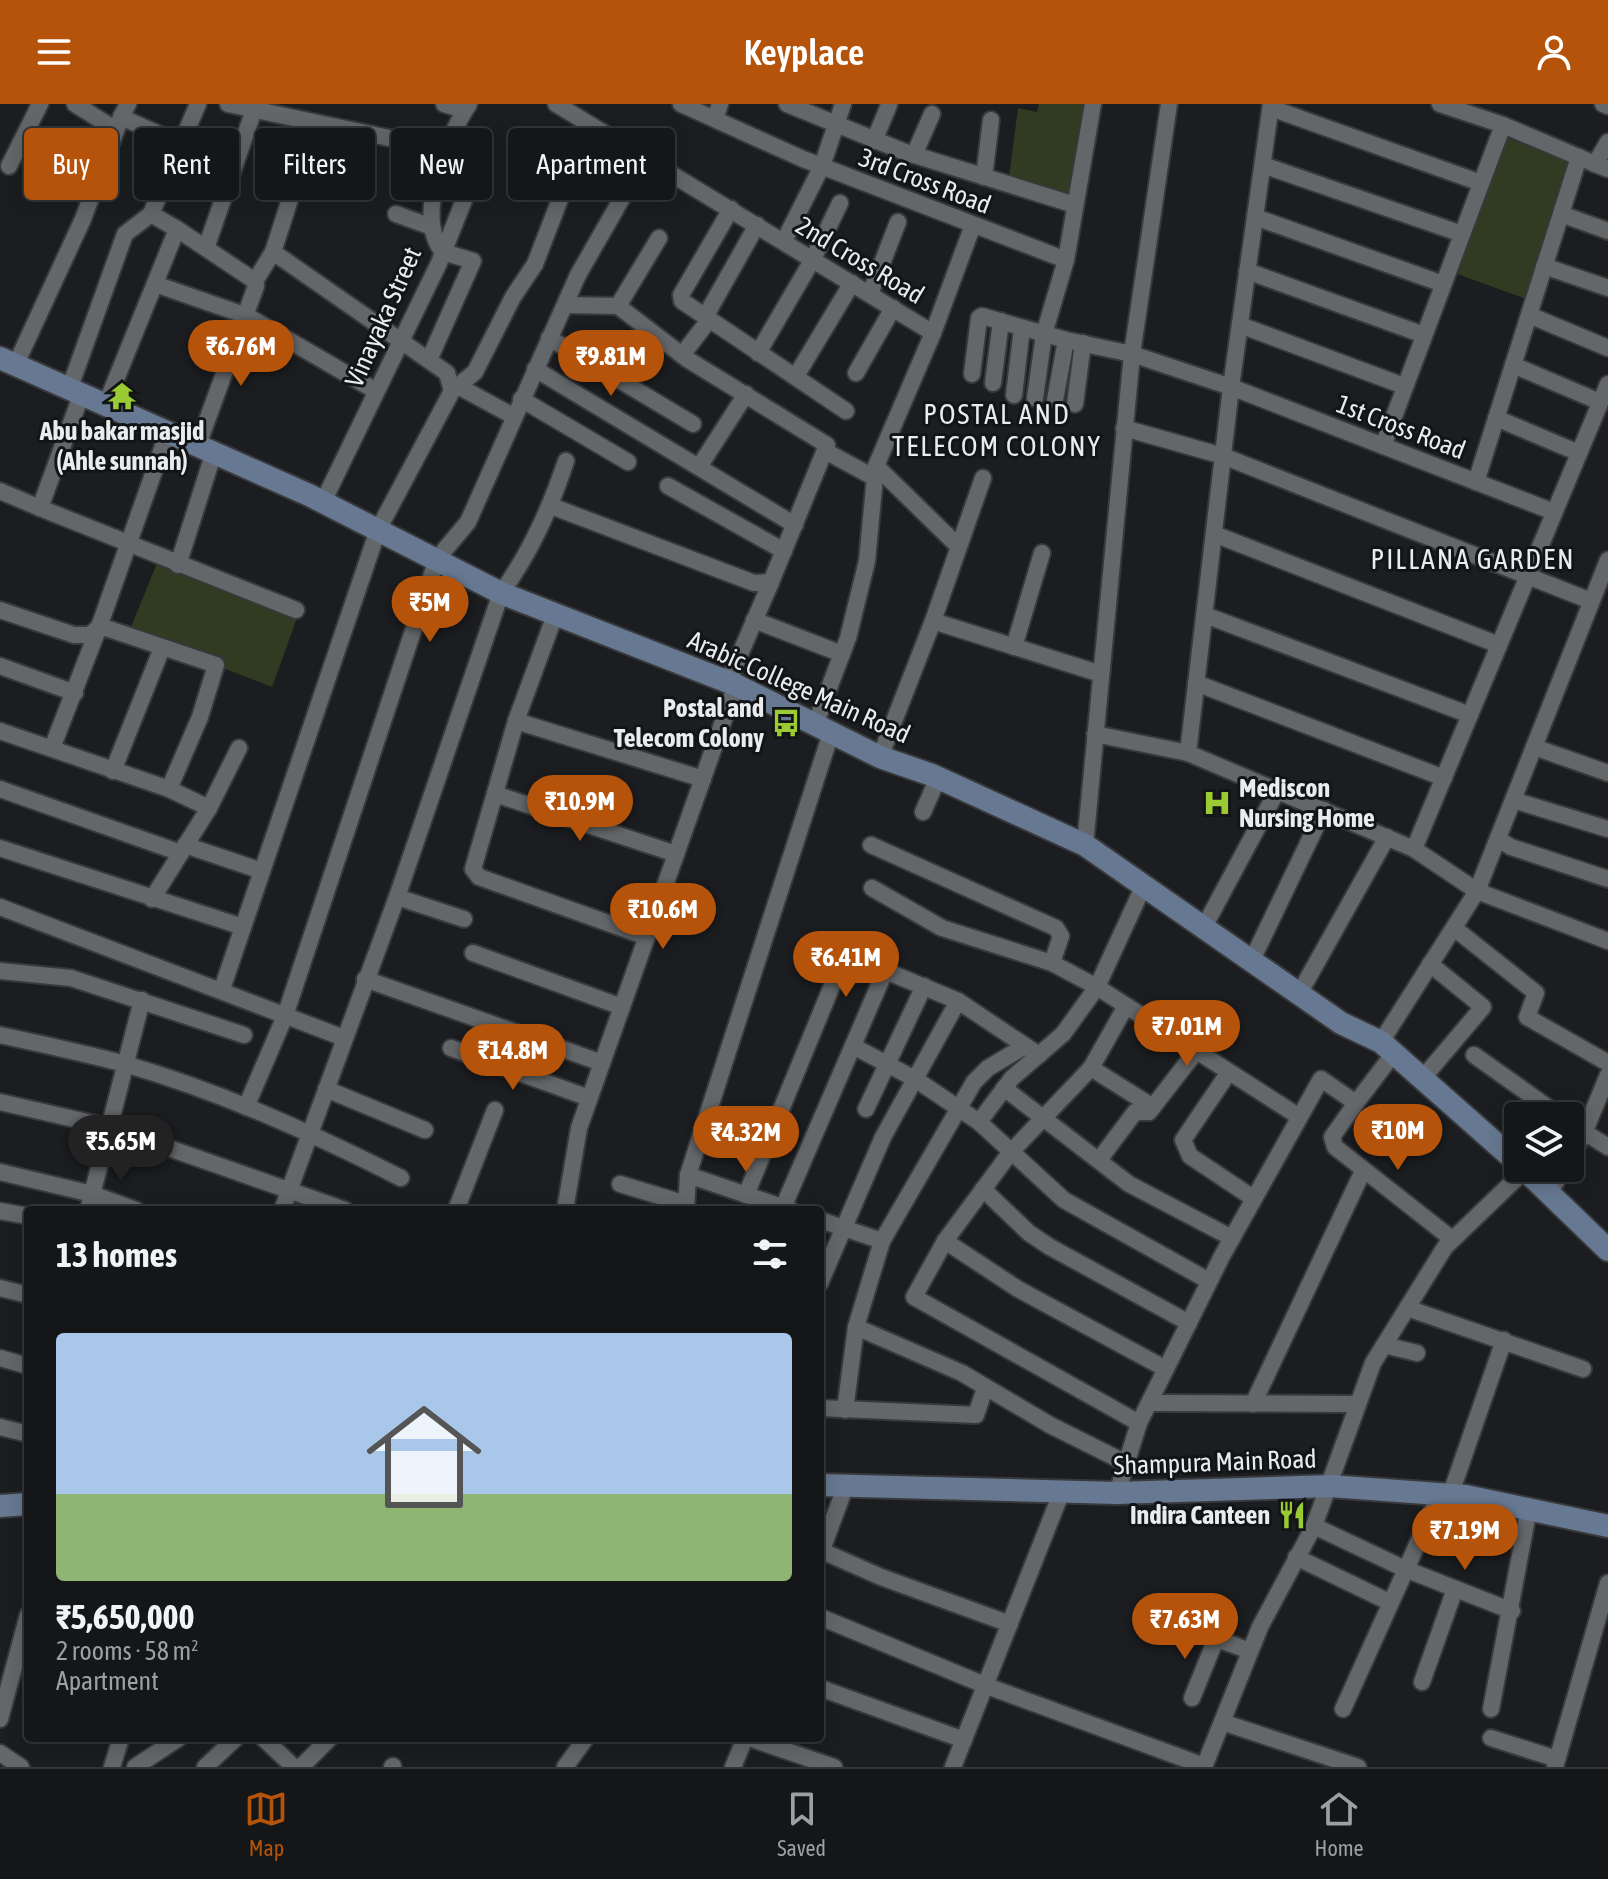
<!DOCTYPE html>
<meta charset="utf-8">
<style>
body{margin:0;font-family:"Asap Condensed",sans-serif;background:#1d1f21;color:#f1f3f6;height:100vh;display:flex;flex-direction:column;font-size:30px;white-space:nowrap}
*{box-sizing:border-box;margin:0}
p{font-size:26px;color:#9d9fa2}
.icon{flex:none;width:44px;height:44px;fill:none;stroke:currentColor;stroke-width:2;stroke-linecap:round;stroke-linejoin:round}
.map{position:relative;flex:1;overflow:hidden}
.drawer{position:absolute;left:24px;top:1102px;width:800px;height:536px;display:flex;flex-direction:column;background:#141618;border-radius:8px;box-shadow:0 4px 20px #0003,0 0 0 2px #333537}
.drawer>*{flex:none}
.hud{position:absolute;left:24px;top:24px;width:800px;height:72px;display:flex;gap:16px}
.buttons{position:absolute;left:1504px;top:998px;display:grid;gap:16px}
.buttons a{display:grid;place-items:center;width:80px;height:80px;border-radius:8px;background:#141618;box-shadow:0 4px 20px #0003,0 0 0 2px #333537;font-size:40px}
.price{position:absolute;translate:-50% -68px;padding:0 18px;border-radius:28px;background:#b45309;color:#fff;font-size:26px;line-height:52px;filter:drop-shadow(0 2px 4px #0008)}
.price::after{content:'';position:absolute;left:50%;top:48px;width:24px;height:18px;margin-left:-12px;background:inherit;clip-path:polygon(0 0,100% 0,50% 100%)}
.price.active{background:#222;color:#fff}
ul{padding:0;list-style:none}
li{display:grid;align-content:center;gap:16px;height:424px;padding:0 32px}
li+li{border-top:2px solid #333537}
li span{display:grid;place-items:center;height:248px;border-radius:8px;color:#555}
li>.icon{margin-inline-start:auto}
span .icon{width:144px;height:144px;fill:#fffc;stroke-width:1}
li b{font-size:34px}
h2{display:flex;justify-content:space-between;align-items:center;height:96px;padding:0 32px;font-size:34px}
.tag{padding:0 28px;border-radius:8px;background:#141618;box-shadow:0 4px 20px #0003,0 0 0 2px #333537;font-size:28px;line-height:72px}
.tag.active{background:#b45309;color:#fff}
header{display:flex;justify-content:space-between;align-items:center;height:104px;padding:0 32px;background:#b45309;color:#fff;font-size:36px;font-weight:600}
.menu{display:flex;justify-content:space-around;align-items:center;height:112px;border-top:2px solid #333537;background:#141618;font-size:22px;color:#9d9fa2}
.menu a{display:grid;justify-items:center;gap:4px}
.menu .active{color:#b45309}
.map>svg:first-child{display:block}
.green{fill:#313b21}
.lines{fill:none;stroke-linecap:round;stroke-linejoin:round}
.street-casing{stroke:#38393b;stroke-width:20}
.secondary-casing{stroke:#38393b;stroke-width:26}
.street{stroke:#64676a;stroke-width:16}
.secondary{stroke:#677992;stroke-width:22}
.labels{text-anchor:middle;stroke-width:6;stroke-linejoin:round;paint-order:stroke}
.street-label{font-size:26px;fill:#eaebed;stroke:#121416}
.poi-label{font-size:26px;font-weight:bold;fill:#eaebed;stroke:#121416;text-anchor:end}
.neighbourhood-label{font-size:28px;letter-spacing:2px;fill:#eaebed;stroke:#121416}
</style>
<header><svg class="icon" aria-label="menu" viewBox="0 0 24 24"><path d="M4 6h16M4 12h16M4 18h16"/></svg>Keyplace<svg class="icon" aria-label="person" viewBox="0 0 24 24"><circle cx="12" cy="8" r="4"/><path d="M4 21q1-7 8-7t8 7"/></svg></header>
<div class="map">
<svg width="1608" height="1663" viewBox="0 0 1608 1663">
<rect width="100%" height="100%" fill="#1b1d20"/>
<!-- green -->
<g class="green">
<path d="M 1039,0 L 1085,0 L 1069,93 L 1009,74 L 1018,4 L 1037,8 Z"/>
<path d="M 1501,32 L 1575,59 L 1526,195 L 1452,168 Z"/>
<path d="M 157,459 L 297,514 L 272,583 L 129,528 Z"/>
</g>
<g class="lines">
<defs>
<g id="street">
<path d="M 75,0 L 116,26"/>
<path d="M 128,0 L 121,13 L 181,40"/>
<path d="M 228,0 L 446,46"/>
<path d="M 444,0 L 464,6"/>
<path d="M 556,0 L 933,229"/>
<path d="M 681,0 L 803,55 L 1066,156"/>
<path d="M 787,0 L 905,48 L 1075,101"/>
<path d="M 1440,0 L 1503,21 L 1595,60"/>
<path d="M 1603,0 L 1608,2"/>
<path d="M 1271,4 L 1481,79"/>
<path d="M 715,15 L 720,0"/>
<path d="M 874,37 L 889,1"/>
<path d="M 1608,38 L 1595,60 L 1608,65"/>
<path d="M 179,47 L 231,71"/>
<path d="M 914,51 L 932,10"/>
<path d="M 1263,61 L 1462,130"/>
<path d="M 9,62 L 40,0"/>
<path d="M 984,73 L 991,16"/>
<path d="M 731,105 L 681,191 L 682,197 L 846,307"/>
<path d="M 396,110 L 432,123"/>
<path d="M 1561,110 L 1608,127"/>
<path d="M 1255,113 L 1443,180"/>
<path d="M 177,125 L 255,177 L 256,182 L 198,341"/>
<path d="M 784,137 L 822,62 L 843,0"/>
<path d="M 206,144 L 254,6"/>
<path d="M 273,148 L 292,89"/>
<path d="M 443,148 C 414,114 447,33 469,0"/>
<path d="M 1544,162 L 1608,184"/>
<path d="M 1247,167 L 1424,231"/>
<path d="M 255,177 L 273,148 L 447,269 L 452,287"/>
<path d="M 155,180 L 247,212 L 376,287"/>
<path d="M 870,190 L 898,118"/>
<path d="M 565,201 L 618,202 L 659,134"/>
<path d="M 618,202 L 687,255 L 827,341 L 771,478"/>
<path d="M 1529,211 L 1608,244"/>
<path d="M 705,213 L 757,121"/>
<path d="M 1240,221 L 1404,282"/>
<path d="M 549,234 L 693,320"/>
<path d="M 758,249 L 813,155 L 840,99"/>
<path d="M 682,251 L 709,216"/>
<path d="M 429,256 L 473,157 L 443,148"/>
<path d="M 16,260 L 83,115 L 121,13"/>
<path d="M 1513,261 L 1600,298"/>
<path d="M 535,265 L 795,421"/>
<path d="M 856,269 L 893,204"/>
<path d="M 972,270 L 979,214 L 982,212 L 1066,236 L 1132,250 L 1231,283 L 1554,408"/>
<path d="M 796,272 L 852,179"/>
<path d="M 993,279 L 1001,217"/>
<path d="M 456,281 L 513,312"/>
<path d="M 70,283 L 125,130 L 151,110"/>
<path d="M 82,289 L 40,404 L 296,506"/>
<path d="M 1014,291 L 1022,224"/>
<path d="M 1035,294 L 1044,230 L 1066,156 L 1093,0"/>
<path d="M 521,295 L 628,358"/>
<path d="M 1055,296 L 1066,236"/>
<path d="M 106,300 L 177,125 L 151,110 L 198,0"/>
<path d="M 1075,300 L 1083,239"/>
<path d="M 1496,314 L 1579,349"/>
<path d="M 1124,324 L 1223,352 L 1591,497"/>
<path d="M 1383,342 L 1503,21"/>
<path d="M 827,348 L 875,374"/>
<path d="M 699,363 L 746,290"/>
<path d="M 983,374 L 933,517 L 1101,570"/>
<path d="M 1476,378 L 1579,53"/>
<path d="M 668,382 L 784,447"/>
<path d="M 0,387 L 40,404"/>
<path d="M 323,398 L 439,159 L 472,76 L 439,67"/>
<path d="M 551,402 L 754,479 L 771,478 L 728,578"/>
<path d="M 1214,430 L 1499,541"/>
<path d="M 958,442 L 876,362 L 933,229 L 973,121"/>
<path d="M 178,461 L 214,348"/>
<path d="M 0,506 L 74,531 L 90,531 L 99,523 L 109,525 L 216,561 L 200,613 L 169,685 L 0,627"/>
<path d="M 555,511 L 516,617 L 473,765 L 479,773 L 647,833"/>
<path d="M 1205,511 L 1470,611"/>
<path d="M 754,516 L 842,550"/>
<path d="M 1014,543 L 1042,449"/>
<path d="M 0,562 L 75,589"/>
<path d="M 1196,579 L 1444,674"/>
<path d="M 516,617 L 703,675"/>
<path d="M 815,621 L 848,534 L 867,457 L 876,362"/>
<path d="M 1095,630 L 1188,649 L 1231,283 L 1271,0"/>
<path d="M 1534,643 L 1608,669"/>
<path d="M 52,644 L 99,523 L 168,328"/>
<path d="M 1188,649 L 1414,745 L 1477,787 L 1608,837"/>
<path d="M 880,653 L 933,517"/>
<path d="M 113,667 L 162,544"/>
<path d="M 0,685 L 181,749"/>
<path d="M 169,685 L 209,704"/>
<path d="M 495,690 L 676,750"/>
<path d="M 1513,696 L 1608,725"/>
<path d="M 923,708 L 938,674"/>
<path d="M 1498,735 L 1511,743 L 1608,775"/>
<path d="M 185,741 L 262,767"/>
<path d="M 871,741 L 1056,824 L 1061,832 L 1052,859"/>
<path d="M 1085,741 L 1132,250 L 1169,0"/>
<path d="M 0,744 L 243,823"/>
<path d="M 1414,745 L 1608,280"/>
<path d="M 872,784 L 942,824 L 1052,859 L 1097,883 L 1298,1012"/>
<path d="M 397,793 L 464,815"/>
<path d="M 152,795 L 209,704 L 239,644"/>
<path d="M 0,803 L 344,934"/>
<path d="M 1204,823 L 1277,687"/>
<path d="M 1454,824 L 1536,889 L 1527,913 L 1608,959"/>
<path d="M 473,849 L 622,903"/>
<path d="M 1252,856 L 1324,706"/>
<path d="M 0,867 L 71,874 L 244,931"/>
<path d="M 365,875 L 602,959"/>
<path d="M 222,885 L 378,426 L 452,287 L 475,268 L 513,193 L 535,160 L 589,20"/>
<path d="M 1299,890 L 1387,733"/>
<path d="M 1126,902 L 1091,964 L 1010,1049 L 945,1137 L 914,1193 L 1139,1319"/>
<path d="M 0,931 C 41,940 84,949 125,960 C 221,988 312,1029 401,1074"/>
<path d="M 1381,938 L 1477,787 L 1608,456"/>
<path d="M 853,942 L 915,975 L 979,1018 L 1064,1096 L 1209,1177"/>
<path d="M 451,944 L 589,994"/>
<path d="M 1474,951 L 1560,1012"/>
<path d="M 1091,964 L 1153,1003"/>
<path d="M 1229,968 L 1183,1036 L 1190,1052 L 1253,1094"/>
<path d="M 1422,975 L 1483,903 L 1430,860"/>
<path d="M 1004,984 L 1129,1080 L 1232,1134"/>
<path d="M 326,985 L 425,1026"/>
<path d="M 0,998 L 109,1023 L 345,1106"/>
<path d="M 1356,999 L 1332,1033 L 1335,1043 L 1452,1135"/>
<path d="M 246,1003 L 285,912 L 437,455 L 468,418 L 578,171 L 645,54"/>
<path d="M 866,1005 L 924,882"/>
<path d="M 979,1018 L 1012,974 L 1063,930 L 1097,883 L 1144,781"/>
<path d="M 1570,1019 L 1608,1043"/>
<path d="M 1570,1054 L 1584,1029 L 1608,971"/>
<path d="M 1099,1056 L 1135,1008 L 1149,1008 L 1197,946"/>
<path d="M 0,1068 L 92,1090 L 136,1106"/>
<path d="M 688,1071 L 791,1106"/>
<path d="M 620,1080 L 686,1100"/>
<path d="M 983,1085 L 1029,1129 L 1050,1143 L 1189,1219"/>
<path d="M 1550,1088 L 1564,1064"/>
<path d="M 746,1091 L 845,850 L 958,897 L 1039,951"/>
<path d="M 88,1106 L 142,896"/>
<path d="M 282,1106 L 397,793 L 501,489 C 531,448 550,405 566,357"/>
<path d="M 456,1106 L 495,1006"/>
<path d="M 565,1106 L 579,1024 L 736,581"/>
<path d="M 686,1106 L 688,1071 L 831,629"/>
<path d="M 782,1106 L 886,865"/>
<path d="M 0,1107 L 28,1112"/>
<path d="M 820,1116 L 882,1137"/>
<path d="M 945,1137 L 1018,1185 L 1166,1265"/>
<path d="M 820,1179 L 883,1033 L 958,897"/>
<path d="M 0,1184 L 28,1191"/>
<path d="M 1407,1204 L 1583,1265"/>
<path d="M 856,1223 L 962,1269 L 1050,1321 L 1126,1359"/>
<path d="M 1384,1241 L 1417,1249"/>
<path d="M 0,1254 L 28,1262"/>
<path d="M 1151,1299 L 1358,1300"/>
<path d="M 1253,1300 L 1363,1067"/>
<path d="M 820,1304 L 976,1311 L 985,1284"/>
<path d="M 845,1306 L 856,1223 L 882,1137 L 974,978 L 988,964 L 1025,942"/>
<path d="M 0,1323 L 28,1330"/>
<path d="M 1117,1389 L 1139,1319 L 1222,1152 L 1321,975 L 1356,999 L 1394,949"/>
<path d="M 1450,1392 L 1504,1236"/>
<path d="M 1314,1422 L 1405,1465 L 1512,1507"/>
<path d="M 822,1447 L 881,1473 L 1010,1520"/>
<path d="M 820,1451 L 846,1381"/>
<path d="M 1296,1453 L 1389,1498"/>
<path d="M 1155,1512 L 1250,1547"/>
<path d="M 820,1513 L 987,1582 L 1204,1662"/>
<path d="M 1422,1578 L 1455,1485"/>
<path d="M 820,1584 L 964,1636"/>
<path d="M 1192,1594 L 1216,1535"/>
<path d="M 1343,1605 L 1439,1392"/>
<path d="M 1491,1605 L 1529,1404"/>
<path d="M 0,1615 L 28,1511"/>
<path d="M 1222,1618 L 1358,1663"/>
<path d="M 263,1634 L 294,1663"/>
<path d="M 749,1634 L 834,1663"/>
<path d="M 1491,1634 L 1557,1655"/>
<path d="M 0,1649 L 21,1663"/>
<path d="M 112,1663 L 121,1634"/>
<path d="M 135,1663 L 179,1634"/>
<path d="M 205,1663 L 236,1634"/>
<path d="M 301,1663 L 330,1634"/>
<path d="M 392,1663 L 393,1662"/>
<path d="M 565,1663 L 586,1634"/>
<path d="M 733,1663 L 745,1634"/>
<path d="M 953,1663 L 1062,1387"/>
<path d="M 1204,1663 L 1260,1523 L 1314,1422 L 1373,1259 L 1445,1143 L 1525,1066"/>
<path d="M 1555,1663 L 1608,1479"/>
</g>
<g id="secondary">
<path d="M 0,254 L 309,391 L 501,489 L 736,581 L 880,653 L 932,671 L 1085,741 L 1341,919 L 1381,938 L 1518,1059"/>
<path d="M 1523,1064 L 1608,1146"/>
<path d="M 820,1381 L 1117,1389 L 1330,1382 L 1466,1392 L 1608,1422"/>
<path d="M 0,1402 L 28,1400"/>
</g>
</defs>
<!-- street casing -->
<use href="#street" class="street-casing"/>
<!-- secondary casing -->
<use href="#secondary" class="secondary-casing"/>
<!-- street -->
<use href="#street" class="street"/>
<!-- secondary -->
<use href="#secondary" class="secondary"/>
</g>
<!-- icons -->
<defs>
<symbol id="temple-bare" viewBox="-9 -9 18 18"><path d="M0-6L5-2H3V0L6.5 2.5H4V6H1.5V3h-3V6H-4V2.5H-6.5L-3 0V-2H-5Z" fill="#9bcb33" stroke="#121416" stroke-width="2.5" paint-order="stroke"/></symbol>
<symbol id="bus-bare" viewBox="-9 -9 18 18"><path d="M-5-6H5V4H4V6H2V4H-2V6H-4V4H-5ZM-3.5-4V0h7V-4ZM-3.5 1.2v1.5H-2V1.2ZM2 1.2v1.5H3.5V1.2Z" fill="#9bcb33" stroke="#121416" stroke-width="2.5" paint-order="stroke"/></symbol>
<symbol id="hospital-bare" viewBox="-9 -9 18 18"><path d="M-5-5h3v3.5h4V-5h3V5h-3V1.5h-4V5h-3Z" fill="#9bcb33" stroke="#121416" stroke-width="2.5" paint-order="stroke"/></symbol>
<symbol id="restaurant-bare" viewBox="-9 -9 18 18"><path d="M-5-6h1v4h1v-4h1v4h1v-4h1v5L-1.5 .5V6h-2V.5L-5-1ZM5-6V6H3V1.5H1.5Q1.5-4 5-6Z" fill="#9bcb33" stroke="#121416" stroke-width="2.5" paint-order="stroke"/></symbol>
</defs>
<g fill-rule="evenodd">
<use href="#temple-bare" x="102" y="272" width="40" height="40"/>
<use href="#bus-bare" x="766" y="599" width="40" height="40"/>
<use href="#hospital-bare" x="1197" y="679" width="40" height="40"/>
<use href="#restaurant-bare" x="1272" y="1391" width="40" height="40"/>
</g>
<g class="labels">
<!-- street labels -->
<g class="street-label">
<text transform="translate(925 77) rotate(21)" y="9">3rd Cross Road</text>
<text transform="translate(860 156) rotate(31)" y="9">2nd Cross Road</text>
<text transform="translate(383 213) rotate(-66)" y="9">Vinayaka Street</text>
<text transform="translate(1401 323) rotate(21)" y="9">1st Cross Road</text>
<text transform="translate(799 583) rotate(24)" y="9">Arabic College Main Road</text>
<text transform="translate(1215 1358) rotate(-2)" y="9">Shampura Main Road</text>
</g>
<!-- poi labels -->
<g class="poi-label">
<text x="122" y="336" text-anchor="middle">Abu bakar masjid<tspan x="122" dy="30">(Ahle sunnah)</tspan></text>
<text x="764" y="613">Postal and<tspan x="764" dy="30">Telecom Colony</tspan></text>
<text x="1239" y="693" text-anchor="start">Mediscon<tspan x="1239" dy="30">Nursing Home</tspan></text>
<text x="1270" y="1420">Indira Canteen</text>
</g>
<!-- neighbourhood labels -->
<g class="neighbourhood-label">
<text x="997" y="320">POSTAL AND<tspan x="997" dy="32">TELECOM COLONY</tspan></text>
<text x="1473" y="465">PILLANA GARDEN</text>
</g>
</g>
</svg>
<div class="buttons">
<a><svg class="icon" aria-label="layers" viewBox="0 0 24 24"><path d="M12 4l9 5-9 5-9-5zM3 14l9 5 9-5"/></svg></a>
</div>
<b class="price" style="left:241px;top:284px">₹6.76M</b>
<b class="price" style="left:611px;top:294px">₹9.81M</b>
<b class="price" style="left:430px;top:540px">₹5M</b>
<b class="price" style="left:580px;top:739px">₹10.9M</b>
<b class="price" style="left:663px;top:847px">₹10.6M</b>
<b class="price" style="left:846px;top:895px">₹6.41M</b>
<b class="price" style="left:1187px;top:964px">₹7.01M</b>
<b class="price" style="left:513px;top:988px">₹14.8M</b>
<b class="price" style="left:1398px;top:1068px">₹10M</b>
<b class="price" style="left:746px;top:1070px">₹4.32M</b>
<b class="price active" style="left:121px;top:1079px">₹5.65M</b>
<b class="price" style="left:1465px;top:1468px">₹7.19M</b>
<b class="price" style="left:1185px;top:1557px">₹7.63M</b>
<div class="hud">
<a class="tag active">Buy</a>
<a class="tag">Rent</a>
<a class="tag">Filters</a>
<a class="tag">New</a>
<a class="tag">Apartment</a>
</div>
<section class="drawer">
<h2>13 homes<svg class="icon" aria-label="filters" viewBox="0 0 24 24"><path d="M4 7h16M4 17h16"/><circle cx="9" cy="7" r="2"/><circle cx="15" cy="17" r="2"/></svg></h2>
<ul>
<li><span style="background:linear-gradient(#a9c7e8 65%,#8fb573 0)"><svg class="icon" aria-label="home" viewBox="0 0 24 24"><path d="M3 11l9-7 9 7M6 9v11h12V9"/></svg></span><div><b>₹5,650,000</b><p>2 rooms · 58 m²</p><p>Apartment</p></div></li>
</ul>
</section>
</div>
<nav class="menu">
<a class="active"><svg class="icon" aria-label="map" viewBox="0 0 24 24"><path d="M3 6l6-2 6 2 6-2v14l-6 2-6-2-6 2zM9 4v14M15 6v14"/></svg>Map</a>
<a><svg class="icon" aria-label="saved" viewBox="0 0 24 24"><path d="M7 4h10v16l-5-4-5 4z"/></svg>Saved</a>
<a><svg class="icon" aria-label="home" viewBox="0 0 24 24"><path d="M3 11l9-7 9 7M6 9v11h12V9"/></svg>Home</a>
</nav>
